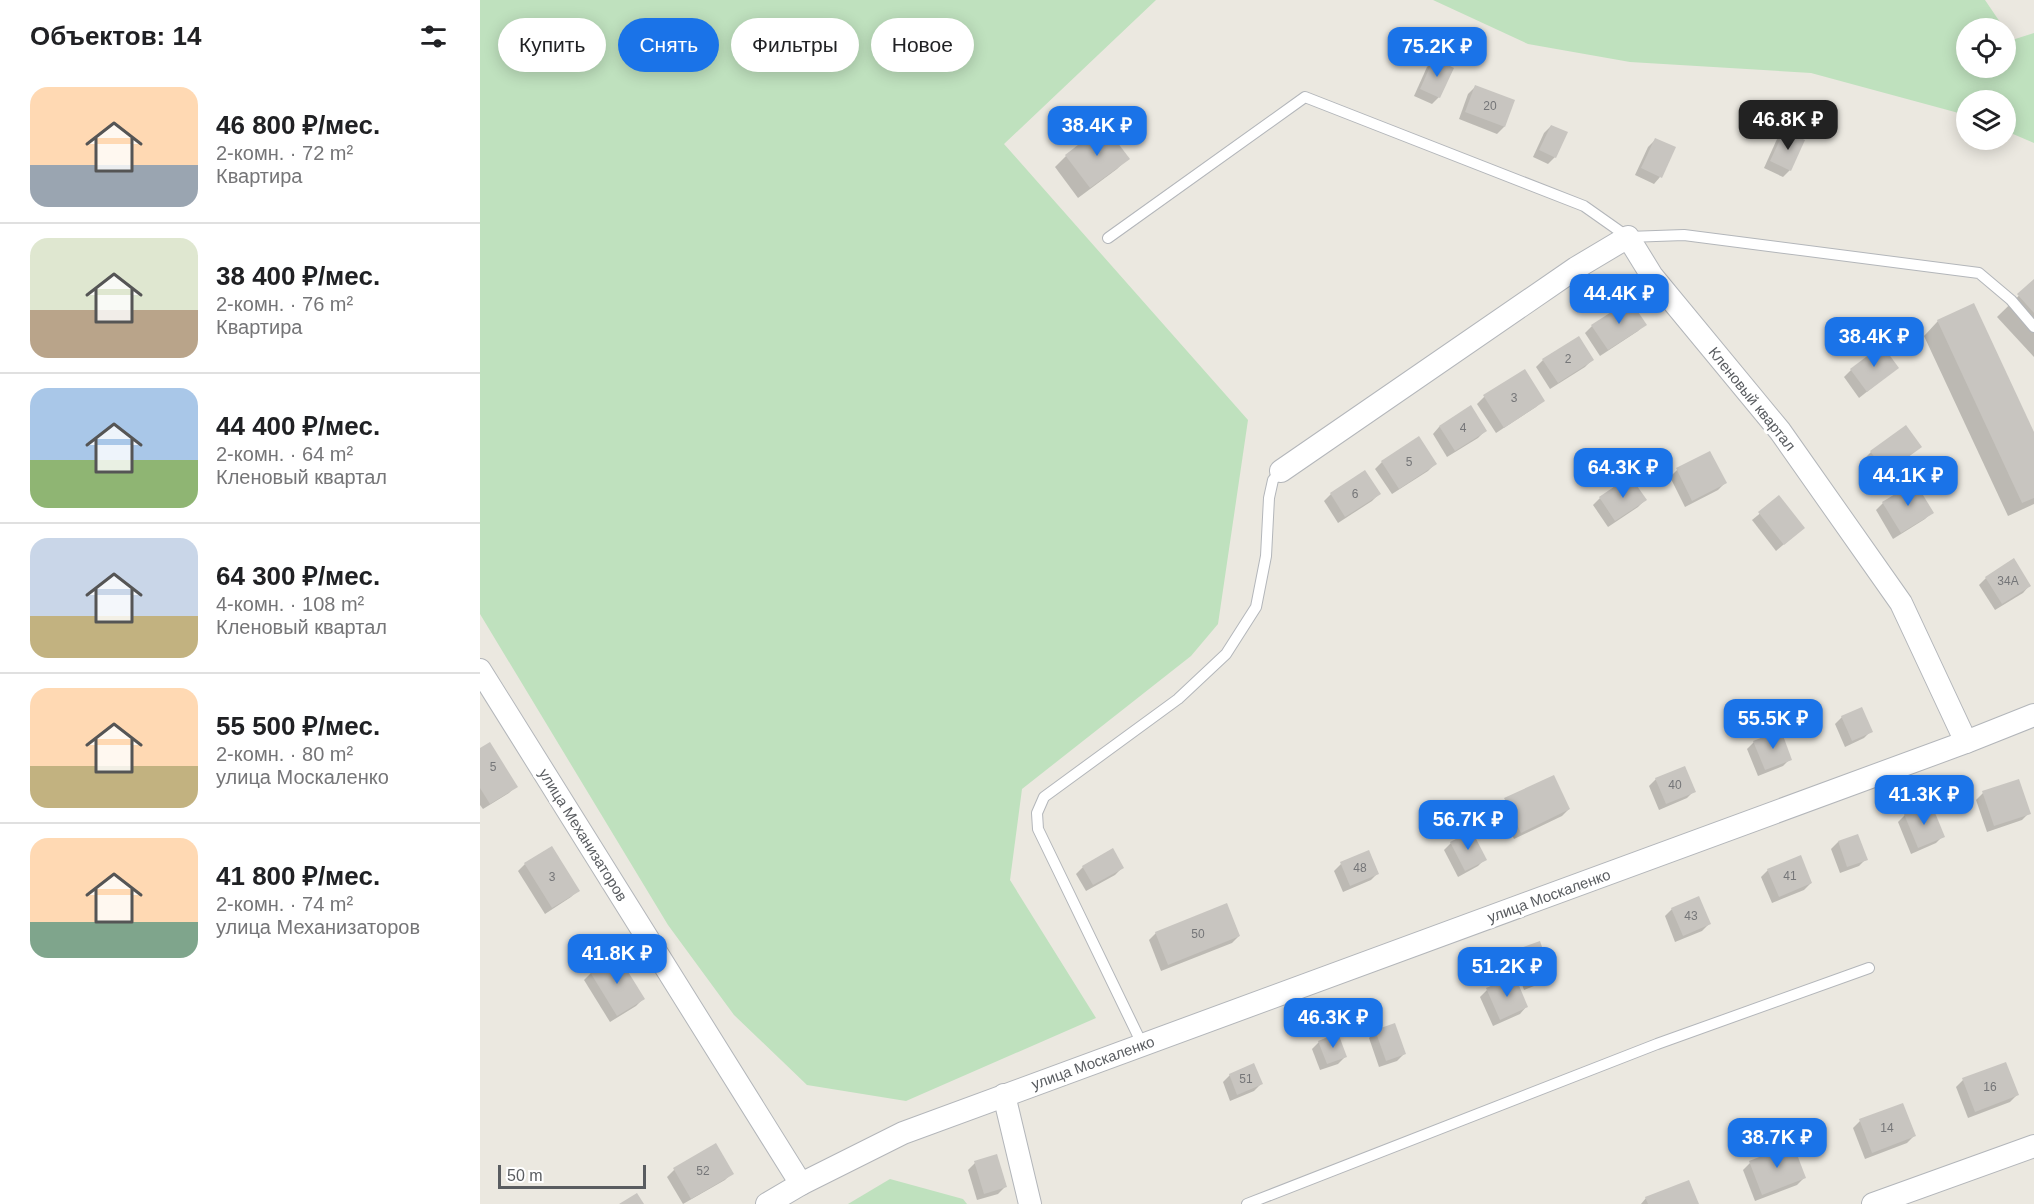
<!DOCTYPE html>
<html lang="ru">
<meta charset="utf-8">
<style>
body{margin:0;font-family:Helvetica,sans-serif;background:#f2f2f2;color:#202124;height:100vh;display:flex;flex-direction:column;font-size:22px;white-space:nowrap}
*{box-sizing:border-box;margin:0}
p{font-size:20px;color:#757577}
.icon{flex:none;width:33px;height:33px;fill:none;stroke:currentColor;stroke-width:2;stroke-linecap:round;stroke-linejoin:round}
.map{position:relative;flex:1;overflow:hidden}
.panel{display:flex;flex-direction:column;background:#fff;width:480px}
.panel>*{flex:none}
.banner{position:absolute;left:18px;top:18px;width:570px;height:54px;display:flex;gap:12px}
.controls{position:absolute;left:1476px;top:18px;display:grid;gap:12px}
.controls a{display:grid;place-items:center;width:60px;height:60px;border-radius:50%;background:#fff;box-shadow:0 3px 15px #0003;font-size:30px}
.scale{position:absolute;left:18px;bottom:15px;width:148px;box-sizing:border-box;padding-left:6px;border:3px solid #595c60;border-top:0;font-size:16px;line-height:21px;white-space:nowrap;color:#595c60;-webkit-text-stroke:4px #fff;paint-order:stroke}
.price{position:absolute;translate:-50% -51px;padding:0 14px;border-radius:12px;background:#1a73e8;color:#fff;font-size:20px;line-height:39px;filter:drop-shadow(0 2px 3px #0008)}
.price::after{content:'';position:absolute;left:50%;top:36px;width:18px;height:14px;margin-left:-9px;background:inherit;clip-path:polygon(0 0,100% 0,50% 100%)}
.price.selected{background:#222;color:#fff}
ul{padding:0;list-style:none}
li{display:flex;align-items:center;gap:18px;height:150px;padding:0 30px}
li+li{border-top:2px solid #e0e0e0}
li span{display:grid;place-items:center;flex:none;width:168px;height:120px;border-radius:18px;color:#555}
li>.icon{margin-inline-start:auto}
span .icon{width:72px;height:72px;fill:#fffc;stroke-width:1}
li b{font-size:26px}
h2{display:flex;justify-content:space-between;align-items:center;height:72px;padding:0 30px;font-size:26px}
.chip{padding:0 21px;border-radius:27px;background:#fff;box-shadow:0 3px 15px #0003;font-size:21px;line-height:54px}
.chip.selected{background:#1a73e8;color:#fff}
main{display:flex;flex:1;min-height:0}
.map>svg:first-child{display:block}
.green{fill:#bfe1be}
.shadow{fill:#0003}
.building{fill:#c8c5c0}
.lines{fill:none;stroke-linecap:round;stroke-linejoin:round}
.lane-casing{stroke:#b3b6ba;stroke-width:12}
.street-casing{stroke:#b3b6ba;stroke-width:24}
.lane{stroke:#fff;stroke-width:10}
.street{stroke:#fff;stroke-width:22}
.labels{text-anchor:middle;stroke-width:6;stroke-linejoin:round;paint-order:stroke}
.number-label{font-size:12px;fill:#757678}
.street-label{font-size:15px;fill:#595c60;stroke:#fff}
</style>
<main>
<section class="panel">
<h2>Объектов: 14<svg class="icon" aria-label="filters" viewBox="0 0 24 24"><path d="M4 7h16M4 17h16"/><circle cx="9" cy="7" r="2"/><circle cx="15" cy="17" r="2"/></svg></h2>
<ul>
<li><span style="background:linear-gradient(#ffd9b3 65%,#9aa5b1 0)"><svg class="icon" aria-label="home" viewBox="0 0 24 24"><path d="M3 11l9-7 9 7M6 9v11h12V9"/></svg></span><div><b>46 800 ₽/мес.</b><p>2-комн. · 72 m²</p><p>Квартира</p></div></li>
<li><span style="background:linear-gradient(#dfe7d0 60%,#b9a48a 0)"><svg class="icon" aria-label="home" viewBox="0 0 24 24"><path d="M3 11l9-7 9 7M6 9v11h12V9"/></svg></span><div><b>38 400 ₽/мес.</b><p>2-комн. · 76 m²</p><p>Квартира</p></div></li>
<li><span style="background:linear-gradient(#a9c7e8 60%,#8fb573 0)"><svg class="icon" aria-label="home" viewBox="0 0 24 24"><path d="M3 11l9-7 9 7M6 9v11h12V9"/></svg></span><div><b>44 400 ₽/мес.</b><p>2-комн. · 64 m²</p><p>Кленовый квартал</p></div></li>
<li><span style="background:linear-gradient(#c9d6e8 65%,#c2b280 0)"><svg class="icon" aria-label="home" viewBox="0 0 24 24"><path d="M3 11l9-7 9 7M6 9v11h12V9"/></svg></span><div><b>64 300 ₽/мес.</b><p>4-комн. · 108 m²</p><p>Кленовый квартал</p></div></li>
<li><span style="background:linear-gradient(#ffd9b3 65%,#c2b280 0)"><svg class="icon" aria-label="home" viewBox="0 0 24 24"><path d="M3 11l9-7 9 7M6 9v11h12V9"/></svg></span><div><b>55 500 ₽/мес.</b><p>2-комн. · 80 m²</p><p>улица Москаленко</p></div></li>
<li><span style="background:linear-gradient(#ffd9b3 70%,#7fa58c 0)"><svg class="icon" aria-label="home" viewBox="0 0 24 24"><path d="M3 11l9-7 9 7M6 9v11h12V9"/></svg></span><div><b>41 800 ₽/мес.</b><p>2-комн. · 74 m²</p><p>улица Механизаторов</p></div></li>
</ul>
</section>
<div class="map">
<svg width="1554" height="1204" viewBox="0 0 1554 1204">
<rect width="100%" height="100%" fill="#ebe8e0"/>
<!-- green -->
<g class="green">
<path d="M 0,0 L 676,0 L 524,144 L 768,420 L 738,624 L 711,656 L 542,789 L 530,880 L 616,1018 L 426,1101 L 327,1085 L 254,1015 L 188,925 L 0,614 Z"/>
<path d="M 953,0 L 1505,0 L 1524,28 L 1486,28 L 1486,68 L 1526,68 L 1526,31 L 1532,40 L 1554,33 L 1554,143 L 1526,131 L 1526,100 L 1486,100 L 1486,115 L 1331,73 L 1150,62 L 1048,44 Z"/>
<path d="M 410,1179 L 483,1199 L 487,1204 L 368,1204 Z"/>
</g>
<!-- shadow -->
<g class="shadow">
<path d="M 954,60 L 959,97 L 952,104 L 934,96 L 947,67 Z"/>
<path d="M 995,87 L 1033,101 L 1024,127 L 1017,134 L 979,119 L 988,94 Z"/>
<path d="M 1071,126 L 1075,157 L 1068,164 L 1053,157 L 1064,133 Z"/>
<path d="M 624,127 L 648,158 L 637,169 L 598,198 L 575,167 L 586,156 Z"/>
<path d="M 1304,132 L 1310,170 L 1303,177 L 1284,168 L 1297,139 Z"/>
<path d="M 1175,140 L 1180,177 L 1174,184 L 1155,175 L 1168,147 Z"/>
<path d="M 1554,281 L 1554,357 L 1517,317 Z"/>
<path d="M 1458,321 L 1554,436 L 1554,504 L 1528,516 L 1444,336 Z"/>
<path d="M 1165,324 L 1158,331 L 1120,356 L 1105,333 L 1112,326 Z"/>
<path d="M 1063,360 L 1112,360 L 1105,367 L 1070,389 L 1056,367 Z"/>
<path d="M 1417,368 L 1379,398 L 1364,377 L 1371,370 Z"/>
<path d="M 1044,371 L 1063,400 L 1056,407 L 1016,433 L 997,404 L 1004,397 Z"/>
<path d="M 990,407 L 1005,431 L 998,438 L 967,457 L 953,434 L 959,427 Z"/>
<path d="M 1440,447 L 1399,479 L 1384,459 L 1391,452 Z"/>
<path d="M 1230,453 L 1245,483 L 1238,490 L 1205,507 L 1190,477 L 1197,470 Z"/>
<path d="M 902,462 L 955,464 L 948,471 L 912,494 L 895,469 Z"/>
<path d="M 885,472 L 899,494 L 892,501 L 858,523 L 844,501 L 851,494 Z"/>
<path d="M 1435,484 L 1452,512 L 1445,519 L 1413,539 L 1396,510 L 1403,503 Z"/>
<path d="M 1120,498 L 1165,500 L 1158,507 L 1128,527 L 1113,505 Z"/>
<path d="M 1299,498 L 1323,528 L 1296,551 L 1272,520 Z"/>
<path d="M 1506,578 L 1549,586 L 1543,593 L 1515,610 L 1499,585 Z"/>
<path d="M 1362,717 L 1391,731 L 1384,738 L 1365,747 L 1355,724 Z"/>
<path d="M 1274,742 L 1310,759 L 1303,766 L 1278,776 L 1267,749 Z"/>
<path d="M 0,750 L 36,786 L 29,793 L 3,809 L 0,805 Z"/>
<path d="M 1176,779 L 1214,791 L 1207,798 L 1179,810 L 1169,786 Z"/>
<path d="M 1503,793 L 1549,813 L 1542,820 L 1507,832 L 1496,800 Z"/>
<path d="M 1025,800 L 1089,809 L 1082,816 L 1034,839 L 1018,807 Z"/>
<path d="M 1425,815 L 1463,836 L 1456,843 L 1431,854 L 1418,822 Z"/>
<path d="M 1377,836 L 1386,859 L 1379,866 L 1360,873 L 1351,849 L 1358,842 Z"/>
<path d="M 971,843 L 1005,859 L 998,866 L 978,877 L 964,850 Z"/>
<path d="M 888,852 L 898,873 L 891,880 L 863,892 L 854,871 L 861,864 Z"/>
<path d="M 45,864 L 98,890 L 91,897 L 65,914 L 38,871 Z"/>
<path d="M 603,867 L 642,868 L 635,875 L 606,891 L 596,874 Z"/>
<path d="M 1288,870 L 1331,883 L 1324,890 L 1292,903 L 1281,877 Z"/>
<path d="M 1192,909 L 1229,924 L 1222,931 L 1195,942 L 1185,916 Z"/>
<path d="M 676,933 L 759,936 L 752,943 L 681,971 L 669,940 Z"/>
<path d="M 1039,950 L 1070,975 L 1064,982 L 1044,990 L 1032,957 Z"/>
<path d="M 137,957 L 163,999 L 156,1006 L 130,1022 L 104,980 L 111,973 Z"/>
<path d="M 1007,990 L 1046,1007 L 1040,1014 L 1013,1026 L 1000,997 Z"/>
<path d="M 896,1031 L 924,1054 L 917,1061 L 899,1067 L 889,1038 Z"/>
<path d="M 839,1042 L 865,1057 L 858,1064 L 840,1070 L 832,1049 Z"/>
<path d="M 750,1075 L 781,1084 L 774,1091 L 750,1101 L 743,1082 Z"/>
<path d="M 1483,1080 L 1537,1095 L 1530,1102 L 1488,1118 L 1476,1087 Z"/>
<path d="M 1422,1104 L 1434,1136 L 1427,1143 L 1385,1159 L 1373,1128 L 1380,1121 Z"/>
<path d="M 235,1145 L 252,1173 L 245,1180 L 203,1204 L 187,1177 L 194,1170 Z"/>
<path d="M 495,1163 L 525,1187 L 518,1194 L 497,1200 L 488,1170 Z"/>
<path d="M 1270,1163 L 1324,1178 L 1317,1185 L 1275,1201 L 1263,1170 Z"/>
<path d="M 1166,1198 L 1217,1204 L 1161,1204 Z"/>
</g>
<!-- building -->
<g class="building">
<path d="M 954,58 L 974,68 L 960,98 L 940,89 Z"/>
<path d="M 995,85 L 1035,100 L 1025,127 L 985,112 Z"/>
<path d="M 624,125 L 650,159 L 610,188 L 585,155 Z"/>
<path d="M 1071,125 L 1088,132 L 1076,158 L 1059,150 Z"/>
<path d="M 1304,131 L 1325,140 L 1311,171 L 1290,161 Z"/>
<path d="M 1175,138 L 1196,147 L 1182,178 L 1161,168 Z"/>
<path d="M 1554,279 L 1554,313 L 1537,294 Z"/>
<path d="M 1150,300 L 1167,325 L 1128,350 L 1111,325 Z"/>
<path d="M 1494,303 L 1554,432 L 1554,498 L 1542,503 L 1457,320 Z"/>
<path d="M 1099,336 L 1114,360 L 1078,383 L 1062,359 Z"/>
<path d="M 1402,345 L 1419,368 L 1387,392 L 1370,369 Z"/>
<path d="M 1045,369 L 1065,401 L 1024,428 L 1003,395 Z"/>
<path d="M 991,405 L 1007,431 L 975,451 L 959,426 Z"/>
<path d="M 1426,425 L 1442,447 L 1406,473 L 1390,451 Z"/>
<path d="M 939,436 L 957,464 L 919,489 L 901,461 Z"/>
<path d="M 1230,451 L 1247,483 L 1212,501 L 1196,468 Z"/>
<path d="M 885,470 L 901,494 L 865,517 L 850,493 Z"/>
<path d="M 1150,476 L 1167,500 L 1135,521 L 1119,497 Z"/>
<path d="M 1435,482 L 1454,513 L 1421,533 L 1402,502 Z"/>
<path d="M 1299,495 L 1325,528 L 1304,545 L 1278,512 Z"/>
<path d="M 1534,558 L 1551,586 L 1522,604 L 1505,577 Z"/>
<path d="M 1382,707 L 1393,732 L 1372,741 L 1361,716 Z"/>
<path d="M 1301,730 L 1312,760 L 1285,770 L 1273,741 Z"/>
<path d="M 10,742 L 38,787 L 10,804 L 0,788 L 0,748 Z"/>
<path d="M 1205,766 L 1216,792 L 1186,804 L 1175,778 Z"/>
<path d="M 1074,775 L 1090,809 L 1041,833 L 1024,798 Z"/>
<path d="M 1539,779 L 1551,814 L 1514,826 L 1502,791 Z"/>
<path d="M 1451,803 L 1465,837 L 1438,848 L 1424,814 Z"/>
<path d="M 992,831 L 1007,860 L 985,871 L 970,842 Z"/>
<path d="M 1378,834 L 1388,860 L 1367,867 L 1358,841 Z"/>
<path d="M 72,846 L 100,891 L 72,908 L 44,863 Z"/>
<path d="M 633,848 L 644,868 L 613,885 L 602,866 Z"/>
<path d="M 889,850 L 899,874 L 870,886 L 860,862 Z"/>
<path d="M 1321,855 L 1332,883 L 1299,897 L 1287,869 Z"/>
<path d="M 1219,896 L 1231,924 L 1203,936 L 1191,908 Z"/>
<path d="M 747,903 L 760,936 L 688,965 L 675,932 Z"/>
<path d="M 1060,941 L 1072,976 L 1051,984 L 1038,949 Z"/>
<path d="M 137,954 L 165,999 L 137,1016 L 110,972 Z"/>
<path d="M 1035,976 L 1048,1007 L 1020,1020 L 1006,988 Z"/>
<path d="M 915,1023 L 926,1054 L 906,1061 L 895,1030 Z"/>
<path d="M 858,1033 L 867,1057 L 847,1064 L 838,1041 Z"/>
<path d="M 1526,1062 L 1539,1095 L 1495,1112 L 1482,1078 Z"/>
<path d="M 774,1063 L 783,1084 L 757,1095 L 749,1074 Z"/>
<path d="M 1423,1103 L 1436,1136 L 1392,1153 L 1379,1119 Z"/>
<path d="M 236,1143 L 254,1174 L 211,1199 L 193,1168 Z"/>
<path d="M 1313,1144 L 1326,1178 L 1282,1195 L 1269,1161 Z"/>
<path d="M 517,1154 L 527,1187 L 504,1194 L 494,1161 Z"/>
<path d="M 1209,1180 L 1219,1204 L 1168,1204 L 1165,1197 Z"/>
<path d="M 157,1193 L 164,1204 L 139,1204 Z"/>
</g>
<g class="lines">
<defs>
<g id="lane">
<path d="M 628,238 L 825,97 L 1104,206 L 1148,237 L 1204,235 L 1499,273 L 1531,300 L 1554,327"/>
<path d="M 663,1046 L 558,829 L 557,813 L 564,797 L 698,699 L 746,654 L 776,607 L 786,556 L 789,498 L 793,480 L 801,471"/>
<path d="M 767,1204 L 1177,1044 L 1389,968"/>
</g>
<g id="street">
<path d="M 801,471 L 1096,268 L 1148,237 L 1172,276 L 1300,431 L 1421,603 L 1486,742"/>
<path d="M 0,670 L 321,1184"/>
<path d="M 524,1095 L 550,1204"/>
<path d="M 287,1204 L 321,1184 L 423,1133 L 1486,742 L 1554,715"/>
<path d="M 1393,1204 L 1554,1146"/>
</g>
</defs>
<!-- lane casing -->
<use href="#lane" class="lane-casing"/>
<!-- street casing -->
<use href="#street" class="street-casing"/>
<!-- lane -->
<use href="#lane" class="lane"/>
<!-- street -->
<use href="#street" class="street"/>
</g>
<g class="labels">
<!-- number labels -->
<g class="number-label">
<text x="1010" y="110">20</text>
<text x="1088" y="363">2</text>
<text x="1034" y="402">3</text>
<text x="983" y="432">4</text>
<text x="929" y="466">5</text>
<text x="875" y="498">6</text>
<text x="1528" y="585">34А</text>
<text x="13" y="771">5</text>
<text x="1195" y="789">40</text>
<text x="880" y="872">48</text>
<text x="1310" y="880">41</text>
<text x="72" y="881">3</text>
<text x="1211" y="920">43</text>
<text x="718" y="938">50</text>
<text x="766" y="1083">51</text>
<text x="1510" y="1091">16</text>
<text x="1407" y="1132">14</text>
<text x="223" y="1175">52</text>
</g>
<!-- street labels -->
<g class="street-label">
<text transform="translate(1272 399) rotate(51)" y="5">Кленовый квартал</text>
<text transform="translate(103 835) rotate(58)" y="5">улица Механизаторов</text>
<text transform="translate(1069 896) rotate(-20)" y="5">улица Москаленко</text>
<text transform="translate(613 1063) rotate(-20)" y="5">улица Москаленко</text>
</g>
</g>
</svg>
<div class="controls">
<a><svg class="icon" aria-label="locate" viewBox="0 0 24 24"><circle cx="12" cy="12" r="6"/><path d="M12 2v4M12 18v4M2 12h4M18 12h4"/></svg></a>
<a><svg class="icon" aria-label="layers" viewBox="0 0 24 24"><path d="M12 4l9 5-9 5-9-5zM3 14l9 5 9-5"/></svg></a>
</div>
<div class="scale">50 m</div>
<b class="price" style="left:957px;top:78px">75.2K ₽</b>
<b class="price selected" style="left:1308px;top:151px">46.8K ₽</b>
<b class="price" style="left:617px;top:157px">38.4K ₽</b>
<b class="price" style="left:1139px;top:325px">44.4K ₽</b>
<b class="price" style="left:1394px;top:368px">38.4K ₽</b>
<b class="price" style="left:1143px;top:499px">64.3K ₽</b>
<b class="price" style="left:1428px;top:507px">44.1K ₽</b>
<b class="price" style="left:1293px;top:750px">55.5K ₽</b>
<b class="price" style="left:1444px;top:826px">41.3K ₽</b>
<b class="price" style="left:988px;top:851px">56.7K ₽</b>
<b class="price" style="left:137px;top:985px">41.8K ₽</b>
<b class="price" style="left:1027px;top:998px">51.2K ₽</b>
<b class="price" style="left:853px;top:1049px">46.3K ₽</b>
<b class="price" style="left:1297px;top:1169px">38.7K ₽</b>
<div class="banner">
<a class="chip">Купить</a>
<a class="chip selected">Снять</a>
<a class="chip">Фильтры</a>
<a class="chip">Новое</a>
</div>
</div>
</main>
